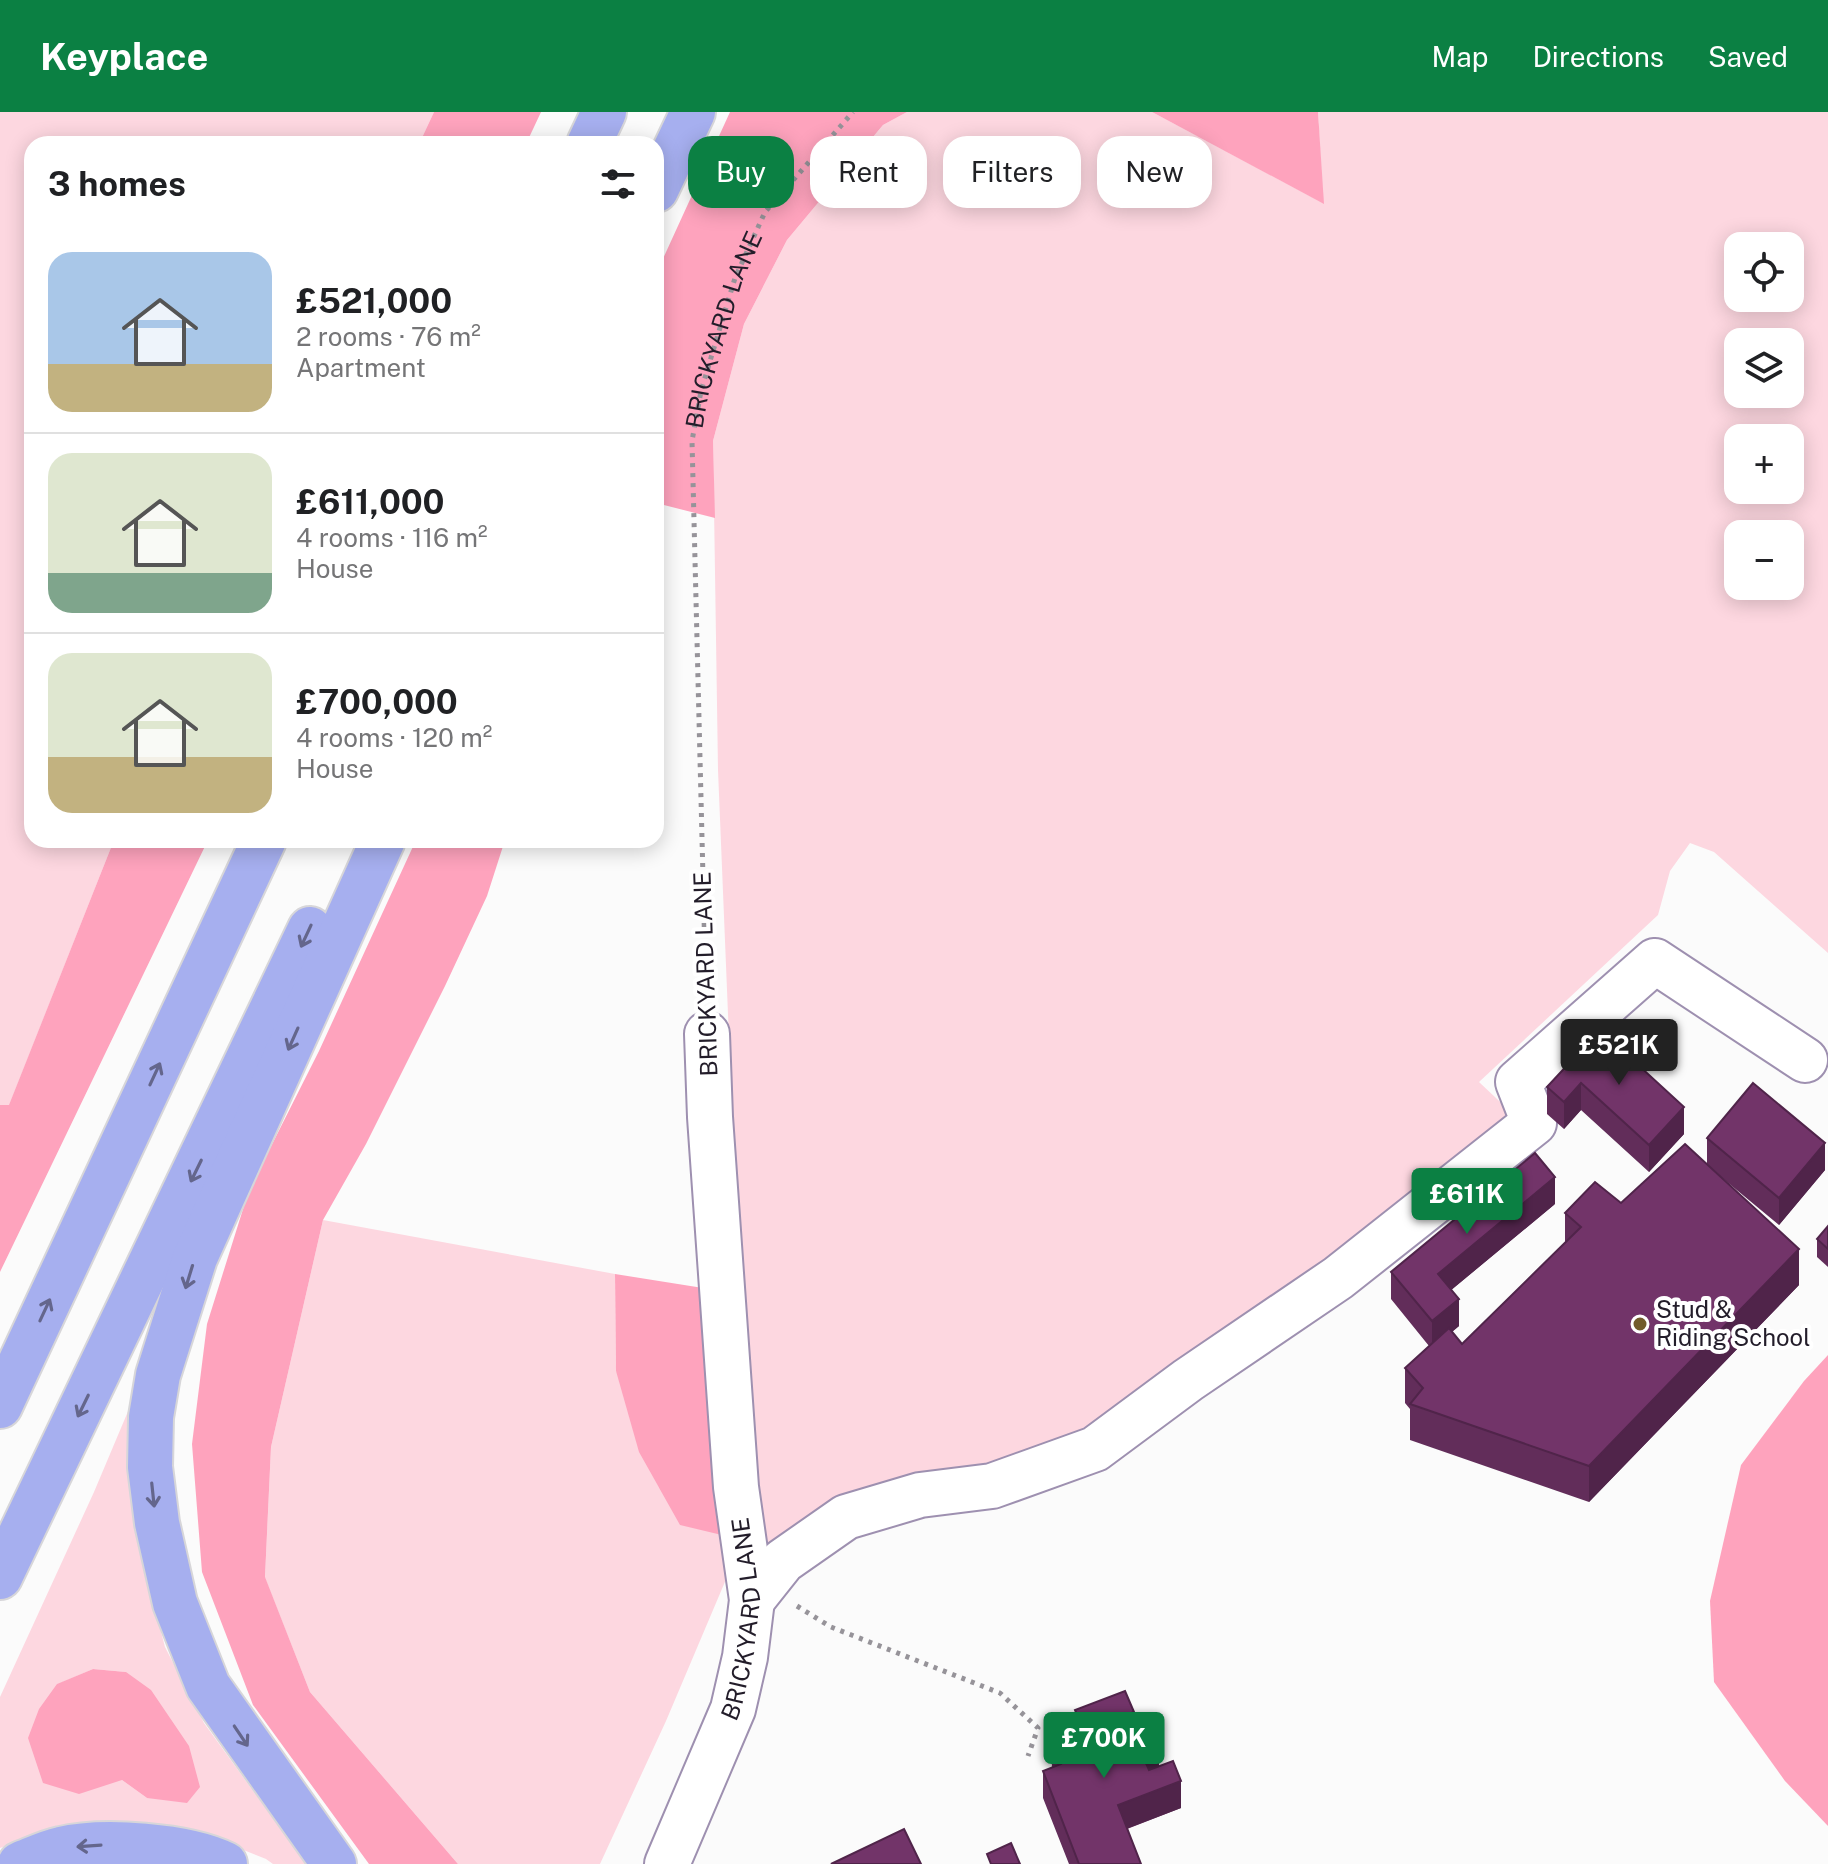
<!DOCTYPE html>
<meta charset="utf-8">
<style>
body{margin:0;font-family:"Public Sans",sans-serif;background:#f6f6f6;color:#202124;height:100vh;display:flex;flex-direction:column;font-size:30px;white-space:nowrap}
*{box-sizing:border-box;margin:0}
p{font-size:26px;color:#757577}
.icon{flex:none;width:44px;height:44px;fill:none;stroke:currentColor;stroke-width:2;stroke-linecap:round;stroke-linejoin:round}
.map{position:relative;flex:1;overflow:hidden}
.panel{position:absolute;left:24px;top:24px;width:640px;height:712px;display:flex;flex-direction:column;background:#fff;border-radius:24px;box-shadow:0 4px 20px #0003}
.panel>*{flex:none}
.guide{position:absolute;left:688px;top:24px;width:760px;height:72px;display:flex;gap:16px}
.tools{position:absolute;left:1724px;top:120px;display:grid;gap:16px}
.tools a{display:grid;place-items:center;width:80px;height:80px;border-radius:16px;background:#fff;box-shadow:0 4px 20px #0003;font-size:40px}
.price{position:absolute;translate:-50% -68px;padding:0 18px;border-radius:8px;background:#0b8043;color:#fff;font-size:26px;line-height:52px;filter:drop-shadow(0 2px 4px #0008)}
.price::after{content:'';position:absolute;left:50%;top:48px;width:24px;height:18px;margin-left:-12px;background:inherit;clip-path:polygon(0 0,100% 0,50% 100%)}
.price.on{background:#222;color:#fff}
ul{padding:0;list-style:none}
li{display:flex;align-items:center;gap:24px;height:200px;padding:0 24px}
li+li{border-top:2px solid #e0e0e0}
li span{display:grid;place-items:center;flex:none;width:224px;height:160px;border-radius:24px;color:#555}
li>.icon{margin-inline-start:auto}
span .icon{width:96px;height:96px;fill:#fffc;stroke-width:1}
li b{font-size:34px}
h2{display:flex;justify-content:space-between;align-items:center;height:96px;padding:0 24px;font-size:34px}
.tag{padding:0 28px;border-radius:24px;background:#fff;box-shadow:0 4px 20px #0003;font-size:28px;line-height:72px}
.tag.on{background:#0b8043;color:#fff}
header{display:flex;align-items:center;gap:48px;box-sizing:border-box;height:112px;padding:0 40px;background:#0b8043;color:#fff}
header strong{font-size:38px}
nav{display:flex;gap:44px;margin-inline-start:auto;font-size:28px}
.map>svg:first-child{display:block}
.green{fill:#fdd7e0;fill-rule:evenodd}
.forest{fill:#fea3bd}
.lines{fill:none;stroke-linecap:round;stroke-linejoin:round}
.minor-casing{stroke:#9e90b0;stroke-width:48}
.highway-casing{stroke:#d7d6d9;stroke-width:48}
.path{stroke:#969399;stroke-width:5;stroke-dasharray:4 6;stroke-linecap:butt}
.minor{stroke:#fff;stroke-width:44}
.highway{stroke:#a6afef;stroke-width:44}
.wall{fill:#622d5a}
.shaded-wall{fill:#50244a}
.building{fill:#723469;stroke:#50244a;stroke-width:2}
.oneway{stroke:#64668c}
.poi-dot{fill:#715b2b;stroke:#fff;stroke-width:3}
.labels{text-anchor:middle;stroke-width:8;stroke-linejoin:round;paint-order:stroke}
.street-label{font-size:24px;fill:#231d2a;stroke:#fff}
.poi-label{font-size:24px;fill:#231d2a;stroke:#fff;text-anchor:start}
</style>
<header>
<strong>Keyplace</strong>
<nav><a>Map</a><a>Directions</a><a>Saved</a></nav>
</header>
<div class="map">
<svg width="1828" height="1752" viewBox="0 0 1828 1752">
<rect width="100%" height="100%" fill="#fbfbfb"/>
<!-- green -->
<g class="green">
<path d="M 0,0 L 434,0 L 419,32 L 32,32 L 32,728 L 114,728 L 9,994 L 0,993 Z"/>
<path d="M 907,0 L 1152,0 L 1323,91 L 1318,0 L 1828,0 L 1828,841 L 1714,740 L 1690,731 L 1670,759 L 1658,803 L 1479,970 L 1514,1003 L 1486,1030 L 1069,1338 L 782,1435 L 760,1435 L 733,1024 L 718,658 L 713,329 L 744,212 L 787,128 L 883,13 ZM 1738,134 L 1790,134 L 1790,186 L 1738,186 ZM 1738,230 L 1790,230 L 1790,282 L 1738,282 ZM 1738,326 L 1790,326 L 1790,378 L 1738,378 ZM 1738,422 L 1790,422 L 1790,474 L 1738,474 Z"/>
<path d="M 323,1108 L 615,1162 L 616,1259 L 726,1424 L 727,1465 L 666,1609 L 600,1752 L 458,1752 L 310,1580 L 265,1466 L 271,1335 Z"/>
<path d="M 129,1297 L 130,1349 L 137,1428 L 165,1535 L 204,1611 L 306,1752 L 273,1752 L 266,1747 L 198,1720 L 56,1717 L 0,1736 L 0,1585 L 94,1380 ZM 93,1557 L 126,1560 L 147,1686 L 122,1668 L 58,1572 Z"/>
</g>
<!-- forest -->
<g class="forest">
<path d="M 434,0 L 541,0 L 526,32 L 419,32 Z"/>
<path d="M 730,0 L 907,0 L 883,13 L 787,128 L 744,212 L 713,329 L 715,406 L 656,391 L 656,162 Z"/>
<path d="M 1152,0 L 1318,0 L 1324,92 Z"/>
<path d="M 114,728 L 208,728 L 0,1160 L 0,993 L 9,993 Z"/>
<path d="M 416,728 L 505,728 L 487,784 L 445,874 L 366,1032 L 323,1108 L 271,1335 L 265,1465 L 310,1580 L 458,1752 L 369,1752 L 253,1593 L 202,1460 L 192,1332 L 207,1212 L 249,1078 L 319,939 Z"/>
<path d="M 615,1162 L 703,1176 L 726,1424 L 680,1413 L 639,1340 L 616,1259 Z"/>
<path d="M 1828,1243 L 1828,1714 L 1785,1669 L 1714,1570 L 1710,1489 L 1741,1353 L 1804,1269 Z"/>
<path d="M 93,1557 L 126,1560 L 151,1578 L 189,1634 L 200,1675 L 187,1691 L 147,1686 L 122,1668 L 79,1682 L 43,1671 L 28,1626 L 39,1597 L 57,1572 Z"/>
</g>
<g class="lines">
<defs>
<g id="minor">
<path d="M 752,1488 L 783,1449 L 846,1405 L 920,1383 L 992,1374 L 1095,1337 L 1188,1268 L 1338,1166 L 1534,1011 L 1518,970 L 1655,849 L 1805,948"/>
<path id="s2" d="M 667,1752 L 733,1597 L 745,1545 L 752,1488 L 736,1375 L 710,1005 L 707,922"/>
</g>
<g id="highway">
<path d="M 589,32 L 604,0"/>
<path d="M 656,78 L 693,0"/>
<path d="M 0,1294 L 264,728"/>
<path d="M 0,1465 L 310,817"/>
<path d="M 20,1752 C 33,1747 47,1740 61,1737 C 103,1727 187,1733 225,1752"/>
<path d="M 334,1752 L 208,1574 L 175,1491 L 157,1411 L 150,1355 L 151,1305 L 158,1263 L 195,1146 L 383,728"/>
</g>
</defs>
<!-- minor casing -->
<use href="#minor" class="minor-casing"/>
<!-- highway casing -->
<use href="#highway" class="highway-casing"/>
<!-- path -->
<g class="path">
<path id="s1" d="M 706,885 L 692,329 L 701,279 L 735,166 L 765,100 L 853,0"/>
<path d="M 797,1494 L 831,1515 L 1000,1581 L 1038,1616 L 1028,1644"/>
</g>
<!-- minor -->
<use href="#minor" class="minor"/>
<!-- highway -->
<use href="#highway" class="highway"/>
</g>
<!-- wall -->
<g class="wall">
<path d="M 1600,918 L 1684,1022 L 1649,1060 L 1581,998 L 1564,1017 L 1547,1002 L 1547,975 Z"/>
<path d="M 1707,1026 L 1825,1058 L 1779,1113 L 1715,1060 L 1799,1173 L 1589,1390 L 1410,1328 L 1410,1297 L 1405,1291 L 1405,1256 L 1429,1234 L 1391,1187 L 1391,1160 L 1555,1092 L 1451,1178 L 1459,1214 L 1452,1220 L 1462,1232 L 1565,1131 L 1565,1101 L 1621,1091 L 1707,1053 Z"/>
<path d="M 1828,1114 L 1828,1155 L 1817,1145 L 1817,1127 Z"/>
<path d="M 1075,1598 L 1134,1620 L 1159,1654 L 1181,1696 L 1127,1717 L 1141,1752 L 1069,1752 L 1043,1686 L 1043,1659 L 1052,1656 L 1051,1628 L 1075,1618 Z"/>
</g>
<!-- shaded-wall -->
<g class="shaded-wall">
<path d="M 1581,971 L 1581,998 L 1564,1017 L 1564,990 Z"/>
<path d="M 1684,995 L 1684,1022 L 1649,1060 L 1649,1033 Z"/>
<path d="M 1825,1031 L 1825,1058 L 1779,1113 L 1779,1086 Z"/>
<path d="M 1555,1065 L 1555,1092 L 1438,1189 L 1438,1162 Z"/>
<path d="M 1799,1137 L 1799,1173 L 1589,1390 L 1589,1354 Z"/>
<path d="M 1459,1187 L 1459,1214 L 1432,1236 L 1432,1209 Z"/>
<path d="M 1134,1600 L 1134,1627 L 1120,1632 L 1120,1605 Z"/>
<path d="M 1159,1643 L 1159,1670 L 1145,1676 L 1145,1649 Z"/>
<path d="M 1181,1669 L 1181,1696 L 1118,1720 L 1118,1693 Z"/>
</g>
<!-- building -->
<g class="building">
<path d="M 1600,918 L 1684,995 L 1649,1033 L 1581,971 L 1564,990 L 1547,975 Z"/>
<path d="M 1753,971 L 1825,1031 L 1779,1086 L 1707,1026 Z"/>
<path d="M 1685,1032 L 1799,1137 L 1589,1354 L 1410,1292 L 1423,1276 L 1405,1256 L 1449,1216 L 1462,1232 L 1581,1115 L 1565,1101 L 1595,1070 L 1621,1091 Z"/>
<path d="M 1535,1041 L 1555,1065 L 1438,1162 L 1459,1187 L 1432,1209 L 1391,1160 Z"/>
<path d="M 1828,1114 L 1828,1137 L 1817,1127 Z"/>
<path d="M 1125,1579 L 1134,1600 L 1120,1605 L 1127,1622 L 1148,1614 L 1159,1643 L 1145,1649 L 1149,1658 L 1173,1649 L 1181,1669 L 1118,1693 L 1141,1752 L 1079,1752 L 1043,1659 L 1061,1652 L 1051,1628 L 1082,1615 L 1075,1598 Z"/>
<path d="M 904,1717 L 921,1752 L 831,1752 Z"/>
<path d="M 1011,1731 L 1020,1752 L 991,1752 L 987,1742 Z"/>
</g>
<!-- one-way arrows -->
<defs><path id="oneway-shaft" d="M-6 0H5M1.5-3L5.5 0L1.5 3" fill="none" stroke-width="1.6" stroke-linecap="round" stroke-linejoin="round" transform="scale(2)"/></defs>
<g class="oneway">
<use href="#oneway-shaft" transform="translate(306 824) rotate(115)"/>
<use href="#oneway-shaft" transform="translate(293 927) rotate(114)"/>
<use href="#oneway-shaft" transform="translate(155 962) rotate(-65)"/>
<use href="#oneway-shaft" transform="translate(196 1059) rotate(116)"/>
<use href="#oneway-shaft" transform="translate(189 1165) rotate(107)"/>
<use href="#oneway-shaft" transform="translate(45 1198) rotate(-65)"/>
<use href="#oneway-shaft" transform="translate(83 1294) rotate(116)"/>
<use href="#oneway-shaft" transform="translate(153 1383) rotate(84)"/>
<use href="#oneway-shaft" transform="translate(241 1624) rotate(56)"/>
<use href="#oneway-shaft" transform="translate(89 1734) rotate(176)"/>
</g>
<!-- markers -->
<circle class="poi-dot" cx="1640" cy="1212" r="8"/>
<g class="labels">
<!-- street labels -->
<g class="street-label">
<text dy="8" stroke="none"><textPath href="#s1" startOffset="672">BRICKYARD LANE</textPath></text>
<text transform="translate(706 862) rotate(-92)" y="8">BRICKYARD LANE</text>
<text dy="8" stroke="none"><textPath href="#s2" startOffset="260">BRICKYARD LANE</textPath></text>
</g>
<!-- poi labels -->
<g class="poi-label">
<text x="1656" y="1206">Stud &amp;<tspan x="1656" dy="28">Riding School</tspan></text>
</g>
</g>
</svg>
<div class="tools">
<a><svg class="icon" aria-label="locate" viewBox="0 0 24 24"><circle cx="12" cy="12" r="6"/><path d="M12 2v4M12 18v4M2 12h4M18 12h4"/></svg></a>
<a><svg class="icon" aria-label="layers" viewBox="0 0 24 24"><path d="M12 4l9 5-9 5-9-5zM3 14l9 5 9-5"/></svg></a>
<a>+</a>
<a>−</a>
</div>
<b class="price on" style="left:1619px;top:975px">£521K</b>
<b class="price" style="left:1467px;top:1124px">£611K</b>
<b class="price" style="left:1104px;top:1668px">£700K</b>
<div class="guide">
<a class="tag on">Buy</a>
<a class="tag">Rent</a>
<a class="tag">Filters</a>
<a class="tag">New</a>
</div>
<section class="panel">
<h2>3 homes<svg class="icon" aria-label="filters" viewBox="0 0 24 24"><path d="M4 7h16M4 17h16"/><circle cx="9" cy="7" r="2"/><circle cx="15" cy="17" r="2"/></svg></h2>
<ul>
<li><span style="background:linear-gradient(#a9c7e8 70%,#c2b280 0)"><svg class="icon" aria-label="home" viewBox="0 0 24 24"><path d="M3 11l9-7 9 7M6 9v11h12V9"/></svg></span><div><b>£521,000</b><p>2 rooms · 76 m²</p><p>Apartment</p></div></li>
<li><span style="background:linear-gradient(#dfe7d0 75%,#7fa58c 0)"><svg class="icon" aria-label="home" viewBox="0 0 24 24"><path d="M3 11l9-7 9 7M6 9v11h12V9"/></svg></span><div><b>£611,000</b><p>4 rooms · 116 m²</p><p>House</p></div></li>
<li><span style="background:linear-gradient(#dfe7d0 65%,#c2b280 0)"><svg class="icon" aria-label="home" viewBox="0 0 24 24"><path d="M3 11l9-7 9 7M6 9v11h12V9"/></svg></span><div><b>£700,000</b><p>4 rooms · 120 m²</p><p>House</p></div></li>
</ul>
</section>
</div>
